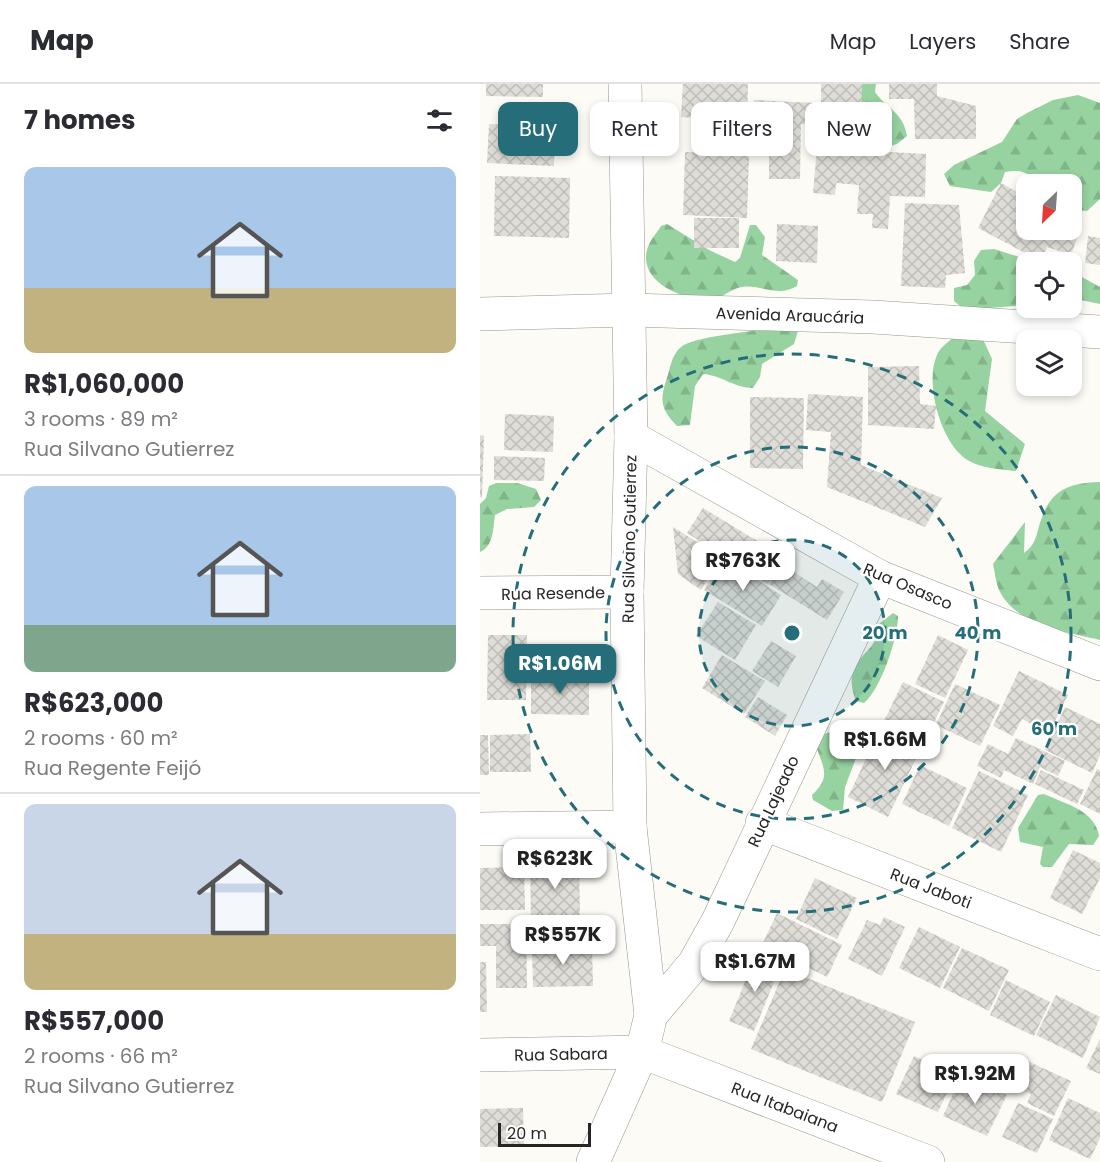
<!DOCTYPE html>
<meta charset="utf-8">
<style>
body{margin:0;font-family:Poppins,sans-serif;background:#f2f2f3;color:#2b2b33;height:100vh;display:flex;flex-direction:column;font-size:22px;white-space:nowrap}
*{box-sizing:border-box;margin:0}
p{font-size:20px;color:#7c7c81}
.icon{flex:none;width:33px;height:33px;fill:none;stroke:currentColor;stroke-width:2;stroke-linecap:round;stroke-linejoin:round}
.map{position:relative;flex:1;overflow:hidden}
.drawer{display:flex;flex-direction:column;background:#fff;width:480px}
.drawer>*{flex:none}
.top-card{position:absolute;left:18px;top:18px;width:512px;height:54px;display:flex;gap:12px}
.needle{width:39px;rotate:205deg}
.tools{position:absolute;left:536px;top:90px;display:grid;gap:12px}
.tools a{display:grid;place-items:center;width:66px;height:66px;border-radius:12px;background:#fff;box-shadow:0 3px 9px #0003;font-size:30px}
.scale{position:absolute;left:18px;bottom:15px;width:93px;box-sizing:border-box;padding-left:6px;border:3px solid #272624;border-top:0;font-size:16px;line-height:21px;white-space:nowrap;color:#272624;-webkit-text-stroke:4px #fff;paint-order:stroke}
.price{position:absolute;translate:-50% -51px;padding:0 14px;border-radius:12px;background:#fff;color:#222;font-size:20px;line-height:39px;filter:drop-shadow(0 2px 3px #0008)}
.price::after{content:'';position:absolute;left:50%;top:36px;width:18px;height:14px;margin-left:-9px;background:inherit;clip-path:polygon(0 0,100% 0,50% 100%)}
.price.selected{background:#256e79;color:#fff}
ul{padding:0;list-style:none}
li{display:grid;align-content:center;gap:12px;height:318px;padding:0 24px}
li+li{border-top:2px solid #e1e1e2}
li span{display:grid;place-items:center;height:186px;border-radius:12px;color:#555}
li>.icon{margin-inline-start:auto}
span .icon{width:108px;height:108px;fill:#fffc;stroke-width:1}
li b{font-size:26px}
h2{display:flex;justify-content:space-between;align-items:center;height:72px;padding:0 24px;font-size:26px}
.tag{padding:0 21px;border-radius:12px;background:#fff;box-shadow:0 3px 9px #0003;font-size:21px;line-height:54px}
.tag.selected{background:#256e79;color:#fff}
header{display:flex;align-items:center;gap:36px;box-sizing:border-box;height:84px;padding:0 30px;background:#fff;border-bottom:2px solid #e1e1e2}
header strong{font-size:28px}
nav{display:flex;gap:33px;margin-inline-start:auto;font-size:21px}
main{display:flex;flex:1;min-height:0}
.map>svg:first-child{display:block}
.forest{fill:url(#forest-firs)}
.building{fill:url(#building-cross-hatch)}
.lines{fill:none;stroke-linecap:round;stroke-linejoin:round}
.street-casing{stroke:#979691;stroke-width:34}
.street{stroke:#fff;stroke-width:33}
.ring{fill:none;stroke:#256e79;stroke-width:3;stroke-dasharray:10 8}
.labels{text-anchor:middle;stroke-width:4.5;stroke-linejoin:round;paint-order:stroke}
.street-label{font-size:16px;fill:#272624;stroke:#fff}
.centre{fill:#256e79;stroke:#fff;stroke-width:3}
.ring-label{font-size:18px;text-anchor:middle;font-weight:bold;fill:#256e79;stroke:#fff;stroke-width:4.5;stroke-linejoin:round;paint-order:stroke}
</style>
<header>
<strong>Map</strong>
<nav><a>Map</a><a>Layers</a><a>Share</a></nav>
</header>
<main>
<section class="drawer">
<h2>7 homes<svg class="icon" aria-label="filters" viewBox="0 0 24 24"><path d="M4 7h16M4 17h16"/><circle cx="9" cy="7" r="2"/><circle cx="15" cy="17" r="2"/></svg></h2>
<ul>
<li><span style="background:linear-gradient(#a9c7e8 65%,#c2b280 0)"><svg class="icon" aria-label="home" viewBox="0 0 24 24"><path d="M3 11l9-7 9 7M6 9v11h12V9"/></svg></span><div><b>R$1,060,000</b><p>3 rooms · 89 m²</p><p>Rua Silvano Gutierrez</p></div></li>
<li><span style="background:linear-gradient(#a9c7e8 75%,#7fa58c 0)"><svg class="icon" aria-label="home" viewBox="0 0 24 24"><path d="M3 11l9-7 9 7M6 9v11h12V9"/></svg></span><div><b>R$623,000</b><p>2 rooms · 60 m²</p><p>Rua Regente Feijó</p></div></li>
<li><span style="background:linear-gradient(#c9d6e8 70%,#c2b280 0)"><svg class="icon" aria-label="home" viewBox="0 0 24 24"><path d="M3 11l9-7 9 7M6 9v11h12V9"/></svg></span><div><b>R$557,000</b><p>2 rooms · 66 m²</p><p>Rua Silvano Gutierrez</p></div></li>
</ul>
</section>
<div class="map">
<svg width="620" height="1078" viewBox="0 0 620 1078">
<defs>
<pattern id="forest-firs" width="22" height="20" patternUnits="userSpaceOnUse" patternTransform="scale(1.5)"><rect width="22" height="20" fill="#97d2a1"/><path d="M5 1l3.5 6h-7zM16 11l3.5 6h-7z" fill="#82b48a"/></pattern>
<pattern id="building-cross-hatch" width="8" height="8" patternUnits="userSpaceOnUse" patternTransform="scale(1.5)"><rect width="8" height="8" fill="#dfddd8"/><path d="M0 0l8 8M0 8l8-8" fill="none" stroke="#bfbeb9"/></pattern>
</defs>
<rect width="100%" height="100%" fill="#fdfbf6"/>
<!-- forest -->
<g class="forest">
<path d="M 375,0 L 396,0 L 395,8 C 408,26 423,28 427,52 L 417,60 L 389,68 L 368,56 L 377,46 Z"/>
<path d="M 598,11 L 620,19 L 620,115 L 607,127 L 591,125 L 591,100 L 560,100 C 549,89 541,85 525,88 L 521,99 L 511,108 L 470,102 L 464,90 L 474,81 L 522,58 L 537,35 L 547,29 L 573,16 Z"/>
<path d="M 187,140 L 229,166 L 255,178 L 260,174 L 270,141 L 276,141 L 285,153 L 282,171 L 318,196 L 317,202 C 298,214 281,200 262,203 C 253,204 246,211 237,214 C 210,220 158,200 167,166 C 169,157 177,149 181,142 Z"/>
<path d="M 514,165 L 555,178 L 546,178 L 546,221 L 485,226 L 474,217 L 474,204 L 487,201 L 495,191 L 494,177 L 501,166 Z"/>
<path d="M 591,187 L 620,203 L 620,220 L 591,214 Z"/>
<path d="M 292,245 L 318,247 L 314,260 L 282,280 L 280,293 L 273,304 C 254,304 241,291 223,290 L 215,302 L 210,341 L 197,342 C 182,326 179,318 186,297 C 190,286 191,271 201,263 C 213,253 274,247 292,245 Z"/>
<path d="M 476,251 L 502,253 L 512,275 L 505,327 L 545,360 L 536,387 C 518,385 493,384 480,370 C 459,350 445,297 457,271 C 460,263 470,257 476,251 Z"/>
<path d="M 620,398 L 620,556 C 587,548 538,542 520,508 C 516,500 515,489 513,480 L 545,438 L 544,469 C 557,460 556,450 561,436 C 571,405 590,399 620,398 Z"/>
<path d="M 16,399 L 37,399 L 56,405 L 61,416 L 54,423 L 27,425 L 15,431 C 13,444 14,462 0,468 L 0,420 L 6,414 L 9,402 Z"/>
<path d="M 413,529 L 418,532 C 418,554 401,605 384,619 L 376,617 C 359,570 399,574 399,540 Z"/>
<path d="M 366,641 L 374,645 L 381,661 L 365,703 L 363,726 L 352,727 L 333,716 L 332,711 C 351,693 344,685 336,662 L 345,650 Z"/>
<path d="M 564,710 C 585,720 615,726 619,752 L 613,761 L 589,760 L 572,783 L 563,783 L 560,780 L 563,763 L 540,758 L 538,744 L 558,711 Z"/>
</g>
<!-- building -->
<g class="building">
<path d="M 6,0 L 63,0 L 63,13 L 6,12 Z"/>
<path d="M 203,0 L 268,0 L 267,37 L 201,33 Z"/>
<path d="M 341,0 L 382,0 L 381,32 L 341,31 Z"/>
<path d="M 409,0 L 457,0 L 457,12 L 496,22 L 496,55 L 435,55 L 434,15 L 409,15 Z"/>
<path d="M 274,16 L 335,19 L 334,40 L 321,40 L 320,95 L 289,95 L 289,38 L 273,37 Z"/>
<path d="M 9,40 L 75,42 L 74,82 L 7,79 Z"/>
<path d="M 337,64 L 446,70 L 445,113 L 410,112 L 408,145 L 392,144 L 393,130 L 377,130 L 379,101 L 356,99 L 355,111 L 333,109 Z"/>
<path d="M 205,68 L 269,70 L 267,134 L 203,131 Z"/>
<path d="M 15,92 L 90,94 L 89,154 L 14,152 Z"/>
<path d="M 521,99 L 546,113 L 546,146 L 591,146 L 591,143 L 600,146 L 591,171 L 567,163 L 560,177 L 498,144 Z"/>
<path d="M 425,119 L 479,121 L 485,189 L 466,191 L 465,204 L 421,202 Z"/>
<rect x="214" y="134" width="45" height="30"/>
<path d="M 297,140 L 338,142 L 337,179 L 296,177 Z"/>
<path d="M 608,152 L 620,154 L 620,181 L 605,179 Z"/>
<path d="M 439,282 L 440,320 L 456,322 L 454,345 L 388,341 L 388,283 Z"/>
<path d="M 328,310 L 383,313 L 381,381 L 462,414 L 445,443 L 347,403 L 351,348 L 326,346 Z"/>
<path d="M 270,313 L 324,314 L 323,385 L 270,384 Z"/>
<path d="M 25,330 L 74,332 L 73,368 L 24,366 Z"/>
<path d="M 0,351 L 4,352 L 2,414 L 0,413 Z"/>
<path d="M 14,372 L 65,374 L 64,397 L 14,396 Z"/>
<path d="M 223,424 L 289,464 L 293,457 L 308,467 L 288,500 L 207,449 Z"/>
<path d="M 193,443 L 241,473 L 221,506 L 198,490 Z"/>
<path d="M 244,475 L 301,511 L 282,542 L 224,506 Z"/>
<path d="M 302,480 L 337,503 L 342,495 L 364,508 L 347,536 L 289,500 Z"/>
<path d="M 238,518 L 276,541 L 255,576 L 216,552 Z"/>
<path d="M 8,551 L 47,551 L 46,616 L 7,616 Z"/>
<path d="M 458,551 L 488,566 L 465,614 L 435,600 Z"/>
<path d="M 291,557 L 316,572 L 298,603 L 272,587 Z"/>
<path d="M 242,571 L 285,597 L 264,630 L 222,604 Z"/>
<path d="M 539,587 L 588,611 L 569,649 L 542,635 L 533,652 L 513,642 Z"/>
<path d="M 51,591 L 109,592 L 109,631 L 51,630 Z"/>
<path d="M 423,598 L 464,618 L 445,656 L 404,637 Z"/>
<path d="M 475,600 L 520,621 L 500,662 L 456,641 Z"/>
<path d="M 278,613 L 307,631 L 295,652 L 265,633 Z"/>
<path d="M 585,623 L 620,640 L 620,671 L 612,689 L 565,666 Z"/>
<path d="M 402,641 L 443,660 L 408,733 L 368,713 Z"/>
<path d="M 50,650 L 51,688 L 10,688 L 10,651 Z"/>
<path d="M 0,651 L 8,651 L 9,691 L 0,691 Z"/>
<path d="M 536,654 L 585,677 L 578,692 L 560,683 L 553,700 L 524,686 L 521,694 L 497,682 L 508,660 L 528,670 Z"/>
<path d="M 440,681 L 487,704 L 469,742 L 422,720 Z"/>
<path d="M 617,685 L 620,687 L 620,730 L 600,720 Z"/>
<path d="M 561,686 L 604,706 L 597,720 L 555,700 Z"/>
<path d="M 499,687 L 548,711 L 521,768 L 472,744 Z"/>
<path d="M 593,766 L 620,779 L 620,794 L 602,830 L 570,814 Z"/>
<path d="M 99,774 L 100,836 L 51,837 L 50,775 Z"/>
<path d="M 44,783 L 45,826 L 0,826 L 0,784 Z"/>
<path d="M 335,794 L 377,814 L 357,855 L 316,835 Z"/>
<path d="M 297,829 L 362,861 L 347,893 L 282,861 Z"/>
<path d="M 404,833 L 425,843 L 402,892 L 368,875 L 387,836 L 400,841 Z"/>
<path d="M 0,840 L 46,840 L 47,904 L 16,904 L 16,862 L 0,862 Z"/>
<path d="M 439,843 L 480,863 L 460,904 L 419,884 Z"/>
<path d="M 112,861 L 113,902 L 53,903 L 52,862 Z"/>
<path d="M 482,864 L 529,886 L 509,927 L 463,904 Z"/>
<path d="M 276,871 L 301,881 L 274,947 L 249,937 Z"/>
<path d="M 0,878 L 6,878 L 7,928 L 0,928 Z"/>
<path d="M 305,885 L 435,938 L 402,1018 L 271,965 Z"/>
<path d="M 526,896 L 570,918 L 554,952 L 510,931 Z"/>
<path d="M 576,911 L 620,933 L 603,974 L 556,951 Z"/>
<path d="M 620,955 L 620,990 L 606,984 Z"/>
<path d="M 434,972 L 475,991 L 458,1028 L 416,1010 Z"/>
<path d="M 543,975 L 591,997 L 574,1032 L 547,1019 L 551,1010 L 531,1001 Z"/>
<path d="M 482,990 L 527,1011 L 507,1052 L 463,1032 Z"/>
<path d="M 588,1014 L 620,1029 L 620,1054 L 610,1075 L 569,1056 Z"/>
<path d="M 538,1019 L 573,1035 L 557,1069 L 522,1053 Z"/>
<path d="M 43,1024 L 44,1062 L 0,1063 L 0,1025 Z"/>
</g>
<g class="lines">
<defs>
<g id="street">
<path d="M 0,230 L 149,226 L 393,233 L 620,248"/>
<path d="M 151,353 L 400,493 L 620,580"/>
<path d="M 0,509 L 147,508"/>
<path d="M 282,739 L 620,870"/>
<path d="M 0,745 L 150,743"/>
<path d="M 171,931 L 214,880 L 238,837 L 400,493"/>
<path d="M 0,971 L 162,968 L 448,1078"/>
<path d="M 113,1078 L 162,968 L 171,931 L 150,743 L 147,508 L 151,353 L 145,0"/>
</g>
</defs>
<!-- street casing -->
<use href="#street" class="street-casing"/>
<!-- street -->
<use href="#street" class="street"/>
</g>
<!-- distance rings -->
<circle cx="312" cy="549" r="93" fill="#256e79" fill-opacity=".12"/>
<g class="ring">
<circle cx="312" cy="549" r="93"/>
<circle cx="312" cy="549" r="186"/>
<circle cx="312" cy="549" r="279"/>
</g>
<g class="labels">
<!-- street labels -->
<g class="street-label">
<text transform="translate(310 231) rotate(2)" y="6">Avenida Araucária</text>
<text transform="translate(149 455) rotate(-89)" y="6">Rua Silvano Gutierrez</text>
<text transform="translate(428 502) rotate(23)" y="6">Rua Osasco</text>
<text transform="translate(73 509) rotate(-1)" y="6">Rua Resende</text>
<text transform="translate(293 717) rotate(-65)" y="6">Rua Lajeado</text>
<text transform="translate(451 804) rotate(21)" y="6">Rua Jaboti</text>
<text transform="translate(81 970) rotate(-1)" y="6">Rua Sabara</text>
<text transform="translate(305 1023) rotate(21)" y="6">Rua Itabaiana</text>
</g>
</g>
<circle cx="312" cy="549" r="9" class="centre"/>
<g class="ring-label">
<text x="405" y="555">20 m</text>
<text x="498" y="555">40 m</text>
<text x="574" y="651">60 m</text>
</g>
</svg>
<div class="tools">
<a><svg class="needle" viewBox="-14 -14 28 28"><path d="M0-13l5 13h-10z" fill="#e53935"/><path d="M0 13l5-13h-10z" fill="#7c7c81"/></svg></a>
<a><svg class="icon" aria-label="locate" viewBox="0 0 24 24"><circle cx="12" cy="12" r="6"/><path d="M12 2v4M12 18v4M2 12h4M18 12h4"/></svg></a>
<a><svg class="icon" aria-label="layers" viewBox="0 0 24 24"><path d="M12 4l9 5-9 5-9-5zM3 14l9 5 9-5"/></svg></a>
</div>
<div class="scale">20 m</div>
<b class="price" style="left:263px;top:508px">R$763K</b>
<b class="price selected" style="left:80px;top:611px">R$1.06M</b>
<b class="price" style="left:405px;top:687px">R$1.66M</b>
<b class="price" style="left:75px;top:806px">R$623K</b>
<b class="price" style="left:83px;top:882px">R$557K</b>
<b class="price" style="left:275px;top:909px">R$1.67M</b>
<b class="price" style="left:495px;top:1021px">R$1.92M</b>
<div class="top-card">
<a class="tag selected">Buy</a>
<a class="tag">Rent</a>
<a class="tag">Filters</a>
<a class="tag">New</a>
</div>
</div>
</main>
